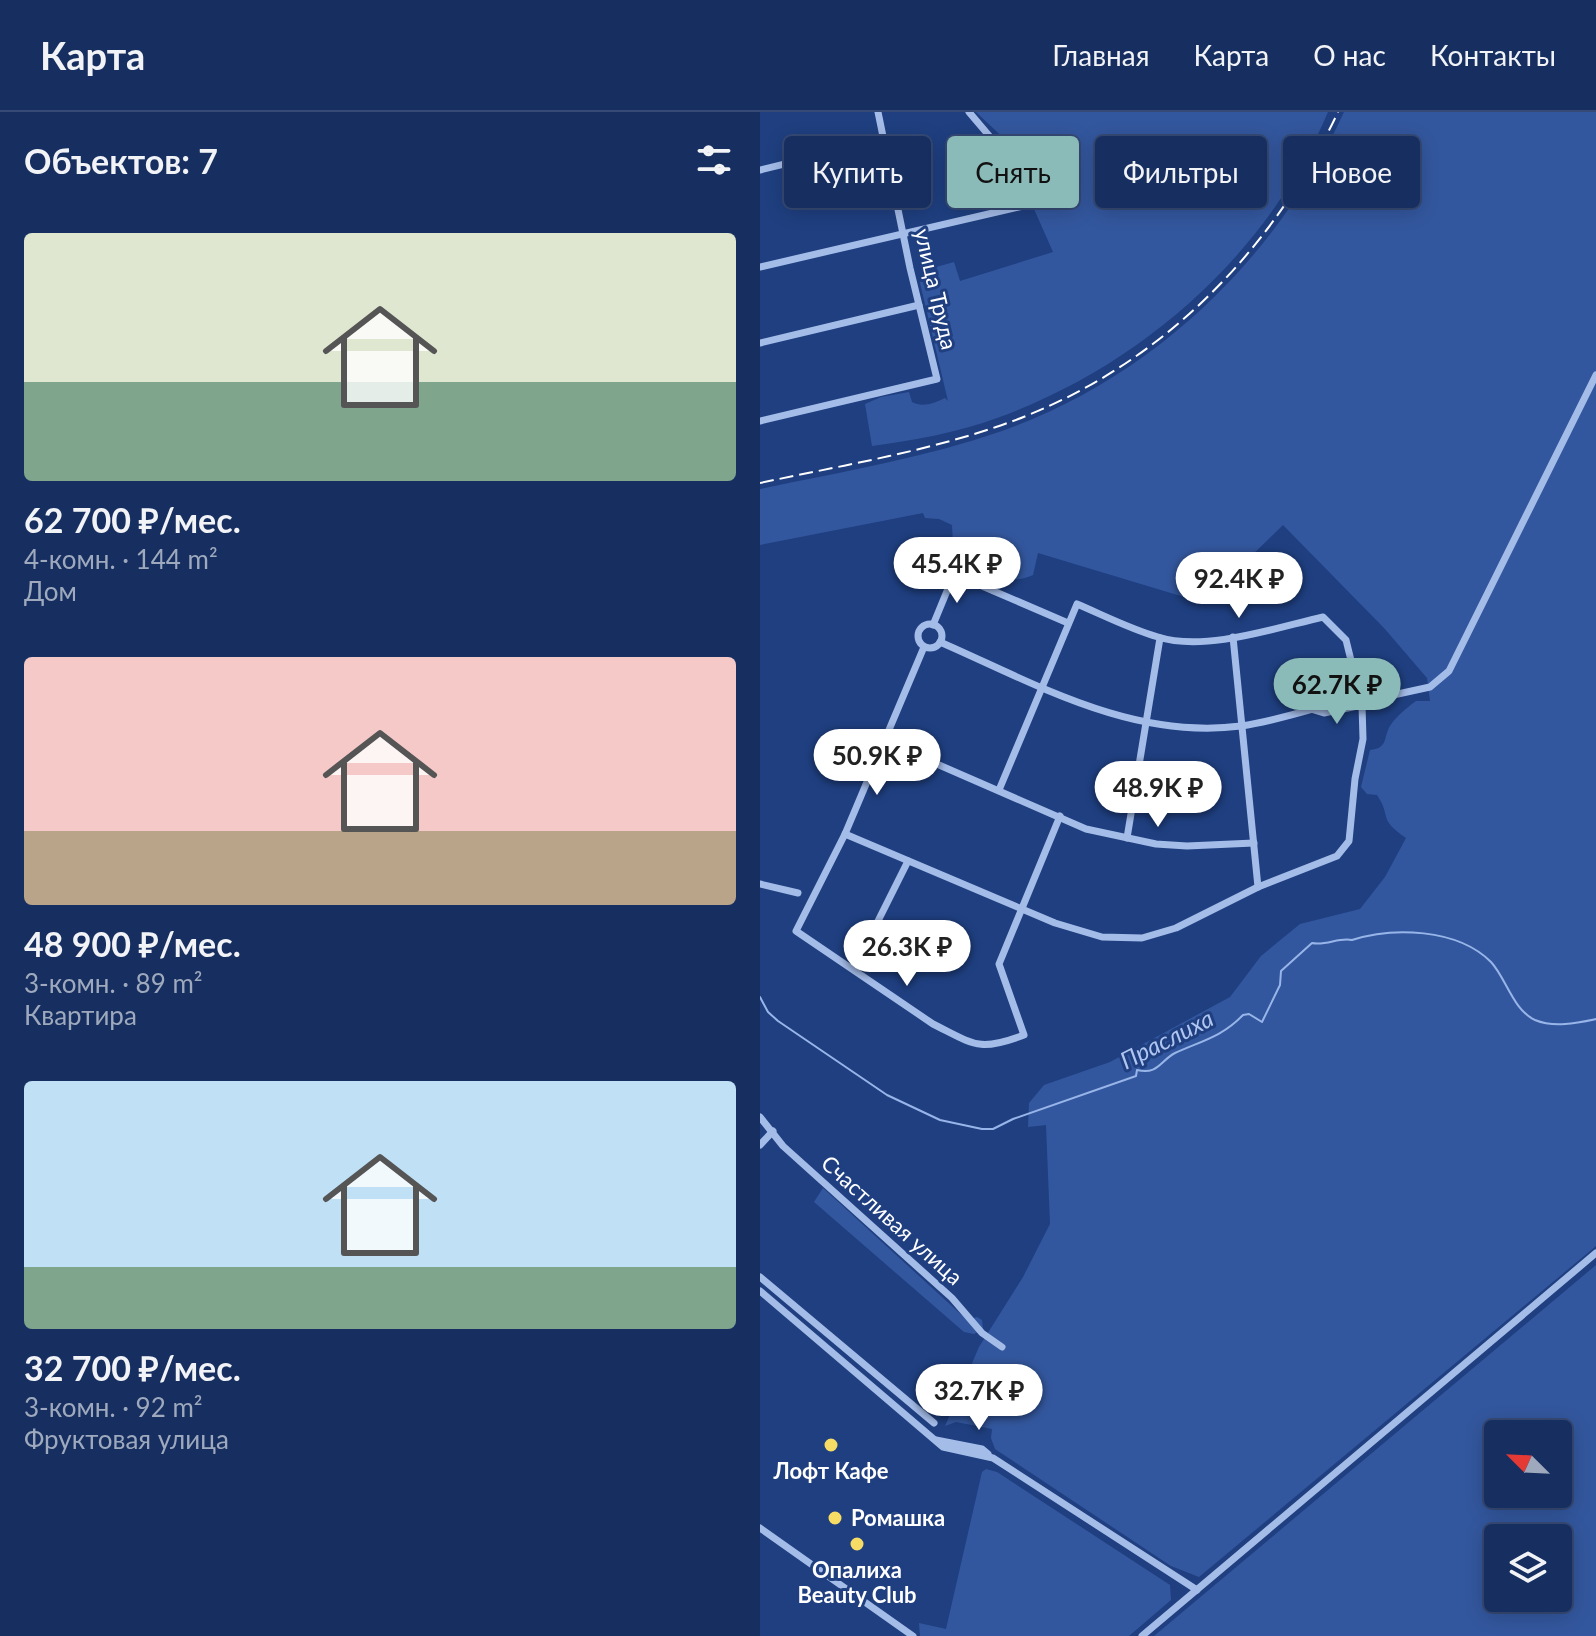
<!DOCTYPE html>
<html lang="ru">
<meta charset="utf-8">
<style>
body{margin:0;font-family:Lato,sans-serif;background:#243b69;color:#f1f3f6;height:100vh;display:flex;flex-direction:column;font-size:30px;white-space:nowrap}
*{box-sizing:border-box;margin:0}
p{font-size:26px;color:#9ea9bd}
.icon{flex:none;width:44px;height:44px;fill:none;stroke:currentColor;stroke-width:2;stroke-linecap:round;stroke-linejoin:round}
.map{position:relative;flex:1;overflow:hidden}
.sheet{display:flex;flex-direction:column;background:#172f60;width:760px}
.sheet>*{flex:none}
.top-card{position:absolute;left:24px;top:24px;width:692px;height:72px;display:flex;gap:16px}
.needle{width:52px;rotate:294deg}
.fabs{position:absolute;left:724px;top:1308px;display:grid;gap:16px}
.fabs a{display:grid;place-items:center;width:88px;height:88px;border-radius:8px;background:#172f60;box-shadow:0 4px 20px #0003,0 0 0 2px #364a75;font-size:40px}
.price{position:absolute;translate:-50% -68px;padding:0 18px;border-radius:28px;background:#fff;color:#222;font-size:26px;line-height:52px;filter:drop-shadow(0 2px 4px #0008)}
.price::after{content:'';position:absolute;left:50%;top:48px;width:24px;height:18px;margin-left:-12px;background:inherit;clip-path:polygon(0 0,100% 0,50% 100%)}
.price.on{background:#8bbbb9;color:#111}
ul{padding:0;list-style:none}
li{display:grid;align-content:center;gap:16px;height:424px;padding:0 24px}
li span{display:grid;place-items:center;height:248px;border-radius:8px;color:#555}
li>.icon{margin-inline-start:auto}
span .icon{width:144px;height:144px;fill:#fffc;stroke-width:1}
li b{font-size:34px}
h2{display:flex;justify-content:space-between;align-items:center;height:96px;padding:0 24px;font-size:34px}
.pill{padding:0 28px;border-radius:8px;background:#172f60;box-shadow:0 4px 20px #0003,0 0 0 2px #364a75;font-size:28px;line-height:72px}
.pill.on{background:#8bbbb9;color:#111}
header{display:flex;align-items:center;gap:48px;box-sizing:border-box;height:112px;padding:0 40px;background:#172f60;border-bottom:2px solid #364a75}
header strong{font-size:38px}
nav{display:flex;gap:44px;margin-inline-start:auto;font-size:28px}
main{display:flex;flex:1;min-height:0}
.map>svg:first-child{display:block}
.green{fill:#33579e;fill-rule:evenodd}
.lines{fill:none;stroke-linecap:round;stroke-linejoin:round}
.stream{stroke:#98b5e9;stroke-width:2}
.street{stroke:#a4bce8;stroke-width:7}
.rail{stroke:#fff;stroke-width:2;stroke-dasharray:14 6;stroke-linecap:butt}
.poi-dot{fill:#f6dc65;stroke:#1f3f80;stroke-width:3}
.labels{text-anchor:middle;stroke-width:6;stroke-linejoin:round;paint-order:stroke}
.street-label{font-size:22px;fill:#fff;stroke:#1f3f80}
.poi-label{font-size:22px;font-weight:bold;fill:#fff;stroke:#1f3f80}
.water-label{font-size:24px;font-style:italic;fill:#b0c6f0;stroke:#1f3f80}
</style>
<header>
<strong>Карта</strong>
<nav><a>Главная</a><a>Карта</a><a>О нас</a><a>Контакты</a></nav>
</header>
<main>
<section class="sheet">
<h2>Объектов: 7<svg class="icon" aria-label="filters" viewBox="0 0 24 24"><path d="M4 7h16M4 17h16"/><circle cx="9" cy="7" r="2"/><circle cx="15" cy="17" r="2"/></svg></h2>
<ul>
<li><span style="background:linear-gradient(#dfe7d0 60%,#7fa58c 0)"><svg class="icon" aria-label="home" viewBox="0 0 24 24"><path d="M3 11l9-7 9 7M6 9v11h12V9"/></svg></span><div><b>62 700 ₽/мес.</b><p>4-комн. · 144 m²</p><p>Дом</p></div></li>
<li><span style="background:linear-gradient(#f6c9c9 70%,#b9a48a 0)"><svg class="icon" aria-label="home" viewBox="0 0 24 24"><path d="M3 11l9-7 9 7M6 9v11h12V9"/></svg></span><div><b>48 900 ₽/мес.</b><p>3-комн. · 89 m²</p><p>Квартира</p></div></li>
<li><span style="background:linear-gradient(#bfe0f5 75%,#7fa58c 0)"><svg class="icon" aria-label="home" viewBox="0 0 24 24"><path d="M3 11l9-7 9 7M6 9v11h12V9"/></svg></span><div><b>32 700 ₽/мес.</b><p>3-комн. · 92 m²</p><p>Фруктовая улица</p></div></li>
</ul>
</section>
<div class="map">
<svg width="836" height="1524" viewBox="0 0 836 1524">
<rect width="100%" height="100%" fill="#1f3f80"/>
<!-- green -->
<g class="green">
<path d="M 216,0 L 568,0 C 508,142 381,254 237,306 C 197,321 154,328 112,334 L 105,292 L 121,285 L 149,280 L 152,290 C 162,296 175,291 185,286 L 188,289 L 160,171 L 162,159 L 194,150 L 200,169 L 293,140 L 251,45 L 251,33 Z"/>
<path d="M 584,0 L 836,0 L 836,1134 L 439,1465 L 411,1454 L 235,1337 L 231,1326 L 232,1317 L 196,1310 L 185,1314 L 219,1235 L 263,1165 L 290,1112 L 286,1013 L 268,1015 L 269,991 L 284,973 L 350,950 L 470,885 L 501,844 L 540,812 L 600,797 L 625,765 L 646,726 C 617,706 632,705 617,683 L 607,682 L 601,675 L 610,638 C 630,636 622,624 632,611 C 638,603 648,595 656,589 L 670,589 L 667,566 L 624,516 L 523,413 L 449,485 L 434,488 L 278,441 L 273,463 C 250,474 226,463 206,451 L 200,438 L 193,433 L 192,413 L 179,407 L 165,406 L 163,401 L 0,433 L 0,377 C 81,360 164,346 242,319 C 394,265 518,145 584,0 Z"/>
<path d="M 63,1076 L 207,1208 L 217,1205 L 222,1208 L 223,1217 L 214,1222 L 204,1220 L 54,1090 Z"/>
<path d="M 836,1153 L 836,1524 L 394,1524 ZM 738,1322 L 798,1322 L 798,1382 L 738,1382 ZM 738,1426 L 798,1426 L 798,1486 L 738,1486 Z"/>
<path d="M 226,1357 L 237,1360 L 410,1473 L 411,1488 L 369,1524 L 160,1524 L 159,1511 L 186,1517 L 222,1360 Z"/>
</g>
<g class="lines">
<!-- stream -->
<path class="stream" d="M 0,885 L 8,900 L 18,909 L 127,983 L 180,1008 L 222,1017 L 233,1017 L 253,1007 L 376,964 L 377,958 C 398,963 400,949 415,941 C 441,929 462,925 483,903 L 489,902 L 502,910 L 520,873 L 521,859 L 552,831 C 566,834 579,825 592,828 C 632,815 697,816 731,850 C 746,866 753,898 775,908 C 794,916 817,911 836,907"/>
<!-- street -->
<g class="street">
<path d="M 0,58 L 123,28"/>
<path d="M 0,155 L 263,94 L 267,90 C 264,60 228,23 209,0"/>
<path d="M 0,231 L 159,193"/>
<path d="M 0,309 L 177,267 L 150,156 L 118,0"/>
<circle cx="170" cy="524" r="12"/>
<path d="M 173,513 L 194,462 L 308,511"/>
<path d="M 473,525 L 498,775"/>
<path d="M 180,530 C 276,572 372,628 481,614 C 522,608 560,594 599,584"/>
<path d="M 164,535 L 85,722 L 36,819 L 173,912 C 215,933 219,940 264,923 L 239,852 L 300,704"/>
<path d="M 601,590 L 670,575 L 689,559 L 836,263"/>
<path d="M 554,598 L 564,601 L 602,593"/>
<path d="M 124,629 L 326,717 L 396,732 L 427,734 L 494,731"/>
<path d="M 85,722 L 295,811 L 342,825 L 382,826 L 416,816 L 498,775 L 577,744 L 589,729 L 595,667 L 603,627 L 602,593 L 586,528 L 563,505 C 515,516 445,540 398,525 C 370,517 343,503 317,492 L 239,678"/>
<path d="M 367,726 L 400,526"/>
<path d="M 0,772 L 38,781"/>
<path d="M 94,857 L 148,749"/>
<path d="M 0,1005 L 23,1034 L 192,1186 L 222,1221 L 242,1235"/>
<path d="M 0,1033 L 13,1019"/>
<path d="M 0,1165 L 174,1311"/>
<path d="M 0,1179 L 183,1335 L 233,1346 L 437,1478"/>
<path d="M 176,1328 L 222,1337 L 228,1342"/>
<path d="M 0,1416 L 153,1524"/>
<path d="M 382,1524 L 836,1141"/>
</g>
<!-- rail -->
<path class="rail" d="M 0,371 C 79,354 159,341 236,315 C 391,263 509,146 578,0"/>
</g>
<!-- markers -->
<g class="poi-dot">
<circle cx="71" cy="1333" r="8"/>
<circle cx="75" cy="1406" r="8"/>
<circle cx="97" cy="1432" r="8"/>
</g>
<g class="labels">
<!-- street labels -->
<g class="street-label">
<text transform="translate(176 177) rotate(77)" y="8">улица Труда</text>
<text transform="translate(132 1108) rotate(42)" y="8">Счастливая улица</text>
</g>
<!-- poi labels -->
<g class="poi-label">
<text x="71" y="1367">Лофт Кафе</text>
<text x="91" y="1414" text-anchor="start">Ромашка</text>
<text x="97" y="1466">Опалиха<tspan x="97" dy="25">Beauty Club</tspan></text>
</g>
<!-- water labels -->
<g class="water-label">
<text transform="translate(407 928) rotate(-27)" y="8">Праслиха</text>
</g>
</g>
</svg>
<div class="fabs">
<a><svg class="needle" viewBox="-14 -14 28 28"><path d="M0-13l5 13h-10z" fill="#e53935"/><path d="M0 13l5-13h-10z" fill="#9ea9bd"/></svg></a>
<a><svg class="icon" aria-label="layers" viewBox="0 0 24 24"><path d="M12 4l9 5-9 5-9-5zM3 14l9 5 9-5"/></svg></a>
</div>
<b class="price" style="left:197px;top:493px">45.4K ₽</b>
<b class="price" style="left:479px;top:508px">92.4K ₽</b>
<b class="price on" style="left:577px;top:614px">62.7K ₽</b>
<b class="price" style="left:117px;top:685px">50.9K ₽</b>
<b class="price" style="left:398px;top:717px">48.9K ₽</b>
<b class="price" style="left:147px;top:876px">26.3K ₽</b>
<b class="price" style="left:219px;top:1320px">32.7K ₽</b>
<div class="top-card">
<a class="pill">Купить</a>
<a class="pill on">Снять</a>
<a class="pill">Фильтры</a>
<a class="pill">Новое</a>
</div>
</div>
</main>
